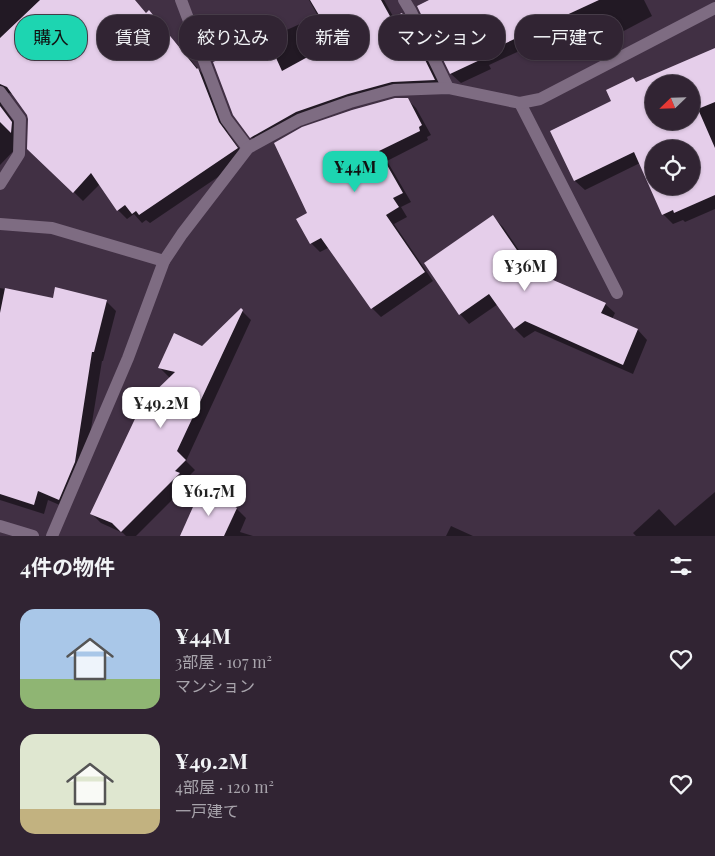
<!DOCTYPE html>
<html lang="ja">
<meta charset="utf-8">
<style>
body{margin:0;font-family:"Playfair Display","Noto Sans JP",serif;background:#392c3b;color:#f1f3f6;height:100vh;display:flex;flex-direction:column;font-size:19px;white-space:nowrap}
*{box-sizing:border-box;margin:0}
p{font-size:16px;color:#a8a4ac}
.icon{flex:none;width:28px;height:28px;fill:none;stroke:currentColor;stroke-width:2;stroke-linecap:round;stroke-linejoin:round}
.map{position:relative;height:536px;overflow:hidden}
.drawer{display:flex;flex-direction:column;background:#312433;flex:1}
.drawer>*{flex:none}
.top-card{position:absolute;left:15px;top:15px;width:685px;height:45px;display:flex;gap:10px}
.needle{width:32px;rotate:247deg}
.tools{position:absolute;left:645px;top:75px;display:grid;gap:10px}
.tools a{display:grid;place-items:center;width:55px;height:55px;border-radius:50%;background:#312433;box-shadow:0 1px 4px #0004,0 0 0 1px #4c414e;font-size:25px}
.price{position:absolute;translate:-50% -42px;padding:0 11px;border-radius:10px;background:#fff;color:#222;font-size:16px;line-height:32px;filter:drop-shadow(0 1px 2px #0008)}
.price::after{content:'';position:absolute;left:50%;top:30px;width:15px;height:11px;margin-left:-8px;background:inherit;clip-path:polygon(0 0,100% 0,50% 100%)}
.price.current{background:#1dd5b1;color:#111}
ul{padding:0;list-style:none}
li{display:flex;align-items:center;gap:15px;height:125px;padding:0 20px}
li span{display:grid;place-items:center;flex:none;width:140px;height:100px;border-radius:15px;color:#555}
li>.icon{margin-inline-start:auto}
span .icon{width:60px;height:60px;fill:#fffc;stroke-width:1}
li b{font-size:21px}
h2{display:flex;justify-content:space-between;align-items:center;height:60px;padding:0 20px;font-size:21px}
.pill{padding:0 18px;border-radius:20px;background:#312433;box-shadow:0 1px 4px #0004,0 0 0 1px #4c414e;font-size:18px;line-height:45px}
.pill.current{background:#1dd5b1;color:#111}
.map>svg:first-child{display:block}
.shadow{fill:#0007;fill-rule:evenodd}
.building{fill:#e5ceea;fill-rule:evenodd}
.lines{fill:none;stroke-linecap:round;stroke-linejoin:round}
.service{stroke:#7e6c82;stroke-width:12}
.minor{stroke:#7e6c82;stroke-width:12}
</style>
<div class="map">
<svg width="715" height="536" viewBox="0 0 715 536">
<rect width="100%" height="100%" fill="#413044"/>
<!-- shadow -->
<g class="shadow">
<path d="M 0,0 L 135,0 L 147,14 L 158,22 L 207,79 L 228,133 L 246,158 L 150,223 L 146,220 L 142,223 L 134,214 L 127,219 L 118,210 L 100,184 L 83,201 L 29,148 L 28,114 L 13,94 L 9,93 L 2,98 L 1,104 L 21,132 L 21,143 L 0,165 Z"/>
<path d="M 309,0 L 384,0 L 394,18 L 402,14 L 411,24 L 444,90 L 402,91 L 306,122 L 261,146 L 251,137 L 215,62 L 318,16 Z"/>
<path d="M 432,0 L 644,0 L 652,16 L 620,33 L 610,23 L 607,17 L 600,21 L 595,16 L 489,65 L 491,69 L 461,83 L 451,74 L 419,6 Z"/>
<path d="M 715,49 L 715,209 L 685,222 L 683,220 L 673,224 L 663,214 L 640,163 L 585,190 L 575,181 L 552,132 ZM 654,84 L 691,84 L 691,121 L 654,121 ZM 654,149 L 691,149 L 691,186 L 654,186 Z"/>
<path d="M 407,99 L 416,108 L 431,135 L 427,137 L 428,140 L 387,161 L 411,202 L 401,207 L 407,217 L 394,224 L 433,281 L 381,317 L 372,308 L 330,247 L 320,252 L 311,243 L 309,213 Z"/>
<path d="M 493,217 L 503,227 L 536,275 L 605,304 L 615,313 L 612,319 L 638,330 L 647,340 L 633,374 L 535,331 L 524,338 L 515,329 L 498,304 L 469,324 L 460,314 Z"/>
<path d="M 0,288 L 54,299 L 106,301 L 116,311 L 103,361 L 102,361 L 84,472 L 69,509 L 48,500 L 44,514 L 0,500 Z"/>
<path d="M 241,310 L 251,320 L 186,461 L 195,470 L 185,480 L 188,484 L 136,536 L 126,536 L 123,533 L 101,523 L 92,514 L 170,378 L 160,368 L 202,348 Z"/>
<path d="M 715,492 L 715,536 L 636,536 L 633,533 L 659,509 L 675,526 Z"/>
<path d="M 237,509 L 246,518 L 240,532 L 253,536 L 181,536 Z"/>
<path d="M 451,526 L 473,536 L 446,536 Z"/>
</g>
<!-- building -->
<g class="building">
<path d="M 40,0 L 135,0 L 146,13 L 149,10 L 197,69 L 198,68 L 219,122 L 238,148 L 139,215 L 136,211 L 132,214 L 125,205 L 117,211 L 91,173 L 73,193 L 27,149 L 28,119 L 27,115 L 7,87 L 0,84 L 0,38 Z"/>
<path d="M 310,0 L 381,0 L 391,18 L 402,13 L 435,80 L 392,82 L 348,94 L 296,112 L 250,138 L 233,115 L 213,62 L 267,38 L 282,71 L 335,42 Z"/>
<path d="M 429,0 L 599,0 L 480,55 L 482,59 L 450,74 L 417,6 Z"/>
<path d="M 715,48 L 715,102 L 698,109 L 715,148 L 715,195 L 674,213 L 673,210 L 662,215 L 634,152 L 574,181 L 550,131 L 611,101 L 606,90 L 633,77 L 636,82 ZM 654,84 L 691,84 L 691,121 L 654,121 ZM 654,149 L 691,149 L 691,186 L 654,186 Z"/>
<path d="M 395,98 L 408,98 L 422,125 L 419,127 L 420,131 L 379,151 L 403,193 L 393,198 L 399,207 L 386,215 L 425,272 L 371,309 L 321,238 L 310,244 L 296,219 L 307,213 L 274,143 L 302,127 L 352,110 Z"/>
<path d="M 0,106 L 12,122 L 11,133 L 0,122 Z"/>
<path d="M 493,215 L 534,275 L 537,273 L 606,303 L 601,313 L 638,329 L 623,365 L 525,321 L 514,329 L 489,294 L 459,315 L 424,263 Z"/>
<path d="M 55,287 L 107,300 L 94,352 L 92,352 L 75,462 L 59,500 L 38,491 L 34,505 L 0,494 L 0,313 L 5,288 L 53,298 Z"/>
<path d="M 241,308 L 243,310 L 177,451 L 186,460 L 175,471 L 180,473 L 121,532 L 112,523 L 90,514 L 142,404 L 175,372 L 158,368 L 174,333 L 202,346 Z"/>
<path d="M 201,489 L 237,508 L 224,536 L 180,536 Z"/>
</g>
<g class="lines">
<!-- service -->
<g class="service">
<path d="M 181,0 L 226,119 L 248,148"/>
<path d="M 404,0 L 410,10 L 448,88"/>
<path d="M 0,92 L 20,119 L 19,154 L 0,184"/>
<path d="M 520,103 L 617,293"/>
</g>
<!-- minor -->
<g class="minor">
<path d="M 0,224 L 52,228 L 164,261 L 182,234 L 248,148 L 299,120 L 350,102 L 394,90 L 448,88 L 520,103 L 540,99 L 715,8"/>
<path d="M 0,526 L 33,536"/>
<path d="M 52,536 L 128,358 L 164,261"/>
</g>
</g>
</svg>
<div class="tools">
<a><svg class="needle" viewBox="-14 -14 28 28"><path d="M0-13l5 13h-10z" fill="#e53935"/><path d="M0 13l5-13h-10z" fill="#a8a4ac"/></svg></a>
<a><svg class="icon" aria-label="locate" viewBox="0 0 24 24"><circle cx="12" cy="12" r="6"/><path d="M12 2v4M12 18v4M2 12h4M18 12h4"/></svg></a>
</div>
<b class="price current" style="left:355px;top:193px">¥44M</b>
<b class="price" style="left:525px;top:292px">¥36M</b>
<b class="price" style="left:161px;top:429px">¥49.2M</b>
<b class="price" style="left:209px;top:517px">¥61.7M</b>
<div class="top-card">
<a class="pill current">購入</a>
<a class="pill">賃貸</a>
<a class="pill">絞り込み</a>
<a class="pill">新着</a>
<a class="pill">マンション</a>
<a class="pill">一戸建て</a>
</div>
</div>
<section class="drawer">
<h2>4件の物件<svg class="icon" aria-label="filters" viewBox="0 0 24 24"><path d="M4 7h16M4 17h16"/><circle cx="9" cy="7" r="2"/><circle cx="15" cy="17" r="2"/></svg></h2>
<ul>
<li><span style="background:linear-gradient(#a9c7e8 70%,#8fb573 0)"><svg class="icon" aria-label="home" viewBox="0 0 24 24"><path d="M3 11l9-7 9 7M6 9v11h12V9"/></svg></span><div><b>¥44M</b><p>3部屋 · 107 m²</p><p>マンション</p></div><svg class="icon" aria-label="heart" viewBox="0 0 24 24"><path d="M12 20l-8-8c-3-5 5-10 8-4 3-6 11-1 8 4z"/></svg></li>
<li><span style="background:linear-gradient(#dfe7d0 75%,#c2b280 0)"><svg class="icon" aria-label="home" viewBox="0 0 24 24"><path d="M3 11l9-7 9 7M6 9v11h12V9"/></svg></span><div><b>¥49.2M</b><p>4部屋 · 120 m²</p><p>一戸建て</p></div><svg class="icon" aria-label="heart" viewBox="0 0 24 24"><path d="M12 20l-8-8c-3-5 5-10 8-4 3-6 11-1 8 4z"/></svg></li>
</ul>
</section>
